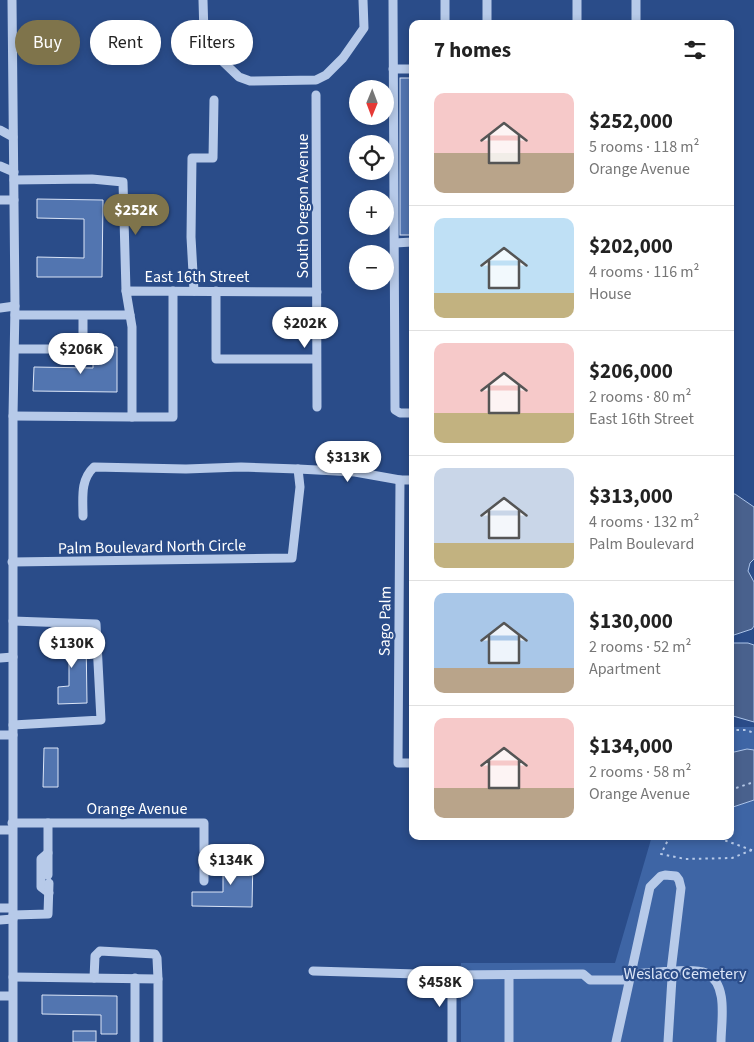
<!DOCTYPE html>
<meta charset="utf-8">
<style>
body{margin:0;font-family:"Source Sans 3",sans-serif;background:#f2f2f2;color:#222;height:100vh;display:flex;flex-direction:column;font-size:19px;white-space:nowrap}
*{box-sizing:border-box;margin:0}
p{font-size:16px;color:#767676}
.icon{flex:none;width:28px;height:28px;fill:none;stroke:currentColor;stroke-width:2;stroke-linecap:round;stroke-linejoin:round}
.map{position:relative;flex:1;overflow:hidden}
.drawer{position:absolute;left:409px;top:20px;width:325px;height:820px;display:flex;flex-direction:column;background:#fff;border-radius:10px;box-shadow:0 2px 8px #0003}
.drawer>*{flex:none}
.top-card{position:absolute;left:15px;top:20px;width:319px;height:45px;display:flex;gap:10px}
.needle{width:32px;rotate:181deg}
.buttons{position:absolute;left:349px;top:80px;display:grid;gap:10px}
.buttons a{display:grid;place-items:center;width:45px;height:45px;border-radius:50%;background:#fff;box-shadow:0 2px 8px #0003;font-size:25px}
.price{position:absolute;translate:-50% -42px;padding:0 11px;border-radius:18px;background:#fff;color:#222;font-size:16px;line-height:32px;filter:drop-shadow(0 1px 2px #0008)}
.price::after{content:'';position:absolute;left:50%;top:30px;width:15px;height:11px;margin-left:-8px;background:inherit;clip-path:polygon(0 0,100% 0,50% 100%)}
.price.selected{background:#7f744b;color:#fff}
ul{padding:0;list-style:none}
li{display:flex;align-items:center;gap:15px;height:125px;padding:0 25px}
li+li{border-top:1px solid #e0e0e0}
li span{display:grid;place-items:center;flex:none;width:140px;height:100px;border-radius:10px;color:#555}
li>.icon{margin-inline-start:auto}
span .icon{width:60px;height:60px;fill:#fffc;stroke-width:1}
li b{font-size:21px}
h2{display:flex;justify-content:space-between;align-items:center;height:60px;padding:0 25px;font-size:21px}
.tag{padding:0 18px;border-radius:22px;background:#fff;box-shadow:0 2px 8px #0003;font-size:18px;line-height:45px}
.tag.selected{background:#7f744b;color:#fff}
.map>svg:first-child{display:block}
.green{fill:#3e65a5}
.water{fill:#49618d;stroke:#acc4e9}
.building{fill:#5275b0;stroke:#dbe5f7}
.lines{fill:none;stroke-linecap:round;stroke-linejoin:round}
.path{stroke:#b7cae9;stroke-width:2;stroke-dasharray:2.5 4;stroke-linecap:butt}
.minor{stroke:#b7cae9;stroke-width:9}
.labels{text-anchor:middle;stroke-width:4.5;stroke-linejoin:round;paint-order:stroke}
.street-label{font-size:16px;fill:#fff;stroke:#2a4c89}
.park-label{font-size:16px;fill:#dbe5f7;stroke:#2a4c89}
</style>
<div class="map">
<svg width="754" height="1042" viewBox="0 0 754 1042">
<rect width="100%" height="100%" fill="#2a4c89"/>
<!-- green -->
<path class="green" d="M 730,727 L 754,727 L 754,1042 L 461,1042 L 461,963 L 615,963 L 652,836 L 730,836 Z"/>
<!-- water -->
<g class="water">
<path d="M 730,494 L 735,494 L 754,507 L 754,559 L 750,563 L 748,571 L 754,582 L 754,626 L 752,629 L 734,635 L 730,634 Z"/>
<path d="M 730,643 L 748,643 L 754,645 L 754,722 L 733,716 L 730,713 Z"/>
<path d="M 747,749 L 754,750 L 754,800 L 730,808 L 730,753 Z"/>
</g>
<!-- building -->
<g class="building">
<rect x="400" y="78" width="12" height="157"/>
<path d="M 37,199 L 103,200 L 102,277 L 37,277 L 37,257 L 84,258 L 84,219 L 37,218 Z"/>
<path d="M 93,347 L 117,347 L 117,392 L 33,391 L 34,367 L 93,368 Z"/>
<path d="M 44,637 L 86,637 L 87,703 L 58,704 L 58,687 L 69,686 L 69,648 L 44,648 Z"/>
<path d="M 44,748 L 58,748 L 58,787 L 43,787 Z"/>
<path d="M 223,857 L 253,857 L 252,907 L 192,906 L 192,892 L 223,892 Z"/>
<path d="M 42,995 L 117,996 L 117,1034 L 101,1034 L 101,1015 L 42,1014 Z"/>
<rect x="73" y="1031" width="23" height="11"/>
</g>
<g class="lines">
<!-- path -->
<g class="path">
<path d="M 730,730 L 746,730 L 754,733"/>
<path d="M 730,790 L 754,782"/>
<path d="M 670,836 L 661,854 L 685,859 L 732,858 L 752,850"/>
<path d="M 713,836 L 754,851"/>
</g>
<!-- minor -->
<g class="minor">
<path d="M 12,0 L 15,306 L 13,416 L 13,1042"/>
<path d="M 203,0 L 204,35 L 216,55 L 239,77 L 250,81 L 316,80 L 326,75 L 343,58 L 364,28 L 363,0"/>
<path d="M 393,0 L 395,410 L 400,413 L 412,413"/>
<path d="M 445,0 L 445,24"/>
<path d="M 487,24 L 487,0"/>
<path d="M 577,24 L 577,0"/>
<path d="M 636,24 L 636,0"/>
<path d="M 393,69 L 412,69"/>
<path d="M 316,95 L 317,407"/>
<path d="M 0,130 L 13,137"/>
<path d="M 0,166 L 14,172"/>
<path d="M 14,180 L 92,179 L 123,182 L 126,291"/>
<path d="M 0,200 L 14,200"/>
<path d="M 395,243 L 412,242"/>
<path d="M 194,291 L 191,237 L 192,158 L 213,158 L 214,100"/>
<path d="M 216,291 L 216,359 L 316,359"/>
<path d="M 0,308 L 15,306"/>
<path d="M 15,315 L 130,315 L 126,291 L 317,292"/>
<path d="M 15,349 L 83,349 L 83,316"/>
<path d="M 13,416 L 132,417 L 132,327 L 130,315"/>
<path d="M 132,417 L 173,417 L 173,291"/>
<path d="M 400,480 L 398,763 L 412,763"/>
<path d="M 83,516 C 83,498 80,480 94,467 L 186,469 L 241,467 L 298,469 L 355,472 L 400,480 L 412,480"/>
<path d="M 12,562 L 292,558 L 300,487 L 298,469"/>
<path d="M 0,658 L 13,657"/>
<path d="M 13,725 L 101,720 L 96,624 L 13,621"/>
<path d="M 0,735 L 13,735"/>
<path d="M 12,823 L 204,823 L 204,881"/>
<path d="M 48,823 L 48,875"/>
<path d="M 0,830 L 12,830"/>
<path d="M 48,853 L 41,859 L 41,887 L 49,893"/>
<path d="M 0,908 L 12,908"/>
<path d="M 13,915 L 48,914 L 49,883"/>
<path d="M 0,920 L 13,919"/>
<path d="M 313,971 L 452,975 L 583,974 L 590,980 L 623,980 L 632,974 L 671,971 L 681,888 L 679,880 L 676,876 L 665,875 L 661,876 L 650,887 L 616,1042"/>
<path d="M 13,977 L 158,979 L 158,1042"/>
<path d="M 94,978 L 95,956 L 100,951 L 155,954 L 157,958 L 158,979"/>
<path d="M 0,996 L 12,996"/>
<path d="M 135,1042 L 135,978"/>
<path d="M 452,1042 L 452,975"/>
<path d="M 509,1042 L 509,975"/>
<path d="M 668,1042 L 672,978 L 671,971 C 682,971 696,969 706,973 C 729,984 721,1022 721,1042"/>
</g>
</g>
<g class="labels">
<!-- street labels -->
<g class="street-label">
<text transform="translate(302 206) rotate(-90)" y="6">South Oregon Avenue</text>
<text x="197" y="282">East 16th Street</text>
<text transform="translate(152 546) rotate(-1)" y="6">Palm Boulevard North Circle</text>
<text transform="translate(384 621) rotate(-89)" y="6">Sago Palm</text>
<text x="137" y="814">Orange Avenue</text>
</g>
<!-- park labels -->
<g class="park-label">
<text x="685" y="979">Weslaco Cemetery</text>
</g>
</g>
</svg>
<div class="buttons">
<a><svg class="needle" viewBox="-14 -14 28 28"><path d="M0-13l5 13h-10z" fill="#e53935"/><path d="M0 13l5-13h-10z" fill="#767676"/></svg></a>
<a><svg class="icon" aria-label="locate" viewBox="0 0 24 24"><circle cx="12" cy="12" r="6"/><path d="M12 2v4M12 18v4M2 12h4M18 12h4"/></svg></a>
<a>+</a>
<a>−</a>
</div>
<b class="price selected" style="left:136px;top:236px">$252K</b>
<b class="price" style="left:305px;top:349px">$202K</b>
<b class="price" style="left:81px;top:375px">$206K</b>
<b class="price" style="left:348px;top:483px">$313K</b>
<b class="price" style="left:72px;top:669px">$130K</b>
<b class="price" style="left:231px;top:886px">$134K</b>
<b class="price" style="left:440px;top:1008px">$458K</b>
<div class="top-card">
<a class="tag selected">Buy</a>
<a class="tag">Rent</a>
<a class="tag">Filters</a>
</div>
<section class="drawer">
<h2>7 homes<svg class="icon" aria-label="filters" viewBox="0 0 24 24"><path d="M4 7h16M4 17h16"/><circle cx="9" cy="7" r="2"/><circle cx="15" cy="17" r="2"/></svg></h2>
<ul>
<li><span style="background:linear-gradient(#f6c9c9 60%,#b9a48a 0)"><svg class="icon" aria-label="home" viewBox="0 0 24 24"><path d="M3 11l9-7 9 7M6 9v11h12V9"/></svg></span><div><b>$252,000</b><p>5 rooms · 118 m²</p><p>Orange Avenue</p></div></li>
<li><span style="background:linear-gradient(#bfe0f5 75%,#c2b280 0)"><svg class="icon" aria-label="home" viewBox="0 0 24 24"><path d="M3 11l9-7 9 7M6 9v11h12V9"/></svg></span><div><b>$202,000</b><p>4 rooms · 116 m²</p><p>House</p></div></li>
<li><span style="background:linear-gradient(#f6c9c9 70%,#c2b280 0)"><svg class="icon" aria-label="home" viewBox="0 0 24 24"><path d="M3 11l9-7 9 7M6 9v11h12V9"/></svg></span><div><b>$206,000</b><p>2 rooms · 80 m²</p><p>East 16th Street</p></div></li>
<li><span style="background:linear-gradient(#c9d6e8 75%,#c2b280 0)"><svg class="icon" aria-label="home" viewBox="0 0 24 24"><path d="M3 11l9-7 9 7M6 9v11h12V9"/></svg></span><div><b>$313,000</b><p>4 rooms · 132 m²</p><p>Palm Boulevard</p></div></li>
<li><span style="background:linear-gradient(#a9c7e8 75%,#b9a48a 0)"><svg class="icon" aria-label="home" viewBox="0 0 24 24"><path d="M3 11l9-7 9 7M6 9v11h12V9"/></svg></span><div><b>$130,000</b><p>2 rooms · 52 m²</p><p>Apartment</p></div></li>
<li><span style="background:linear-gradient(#f6c9c9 70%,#b9a48a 0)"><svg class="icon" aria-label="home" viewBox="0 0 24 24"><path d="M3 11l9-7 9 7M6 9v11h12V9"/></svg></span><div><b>$134,000</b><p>2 rooms · 58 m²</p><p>Orange Avenue</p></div></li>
</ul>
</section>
</div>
